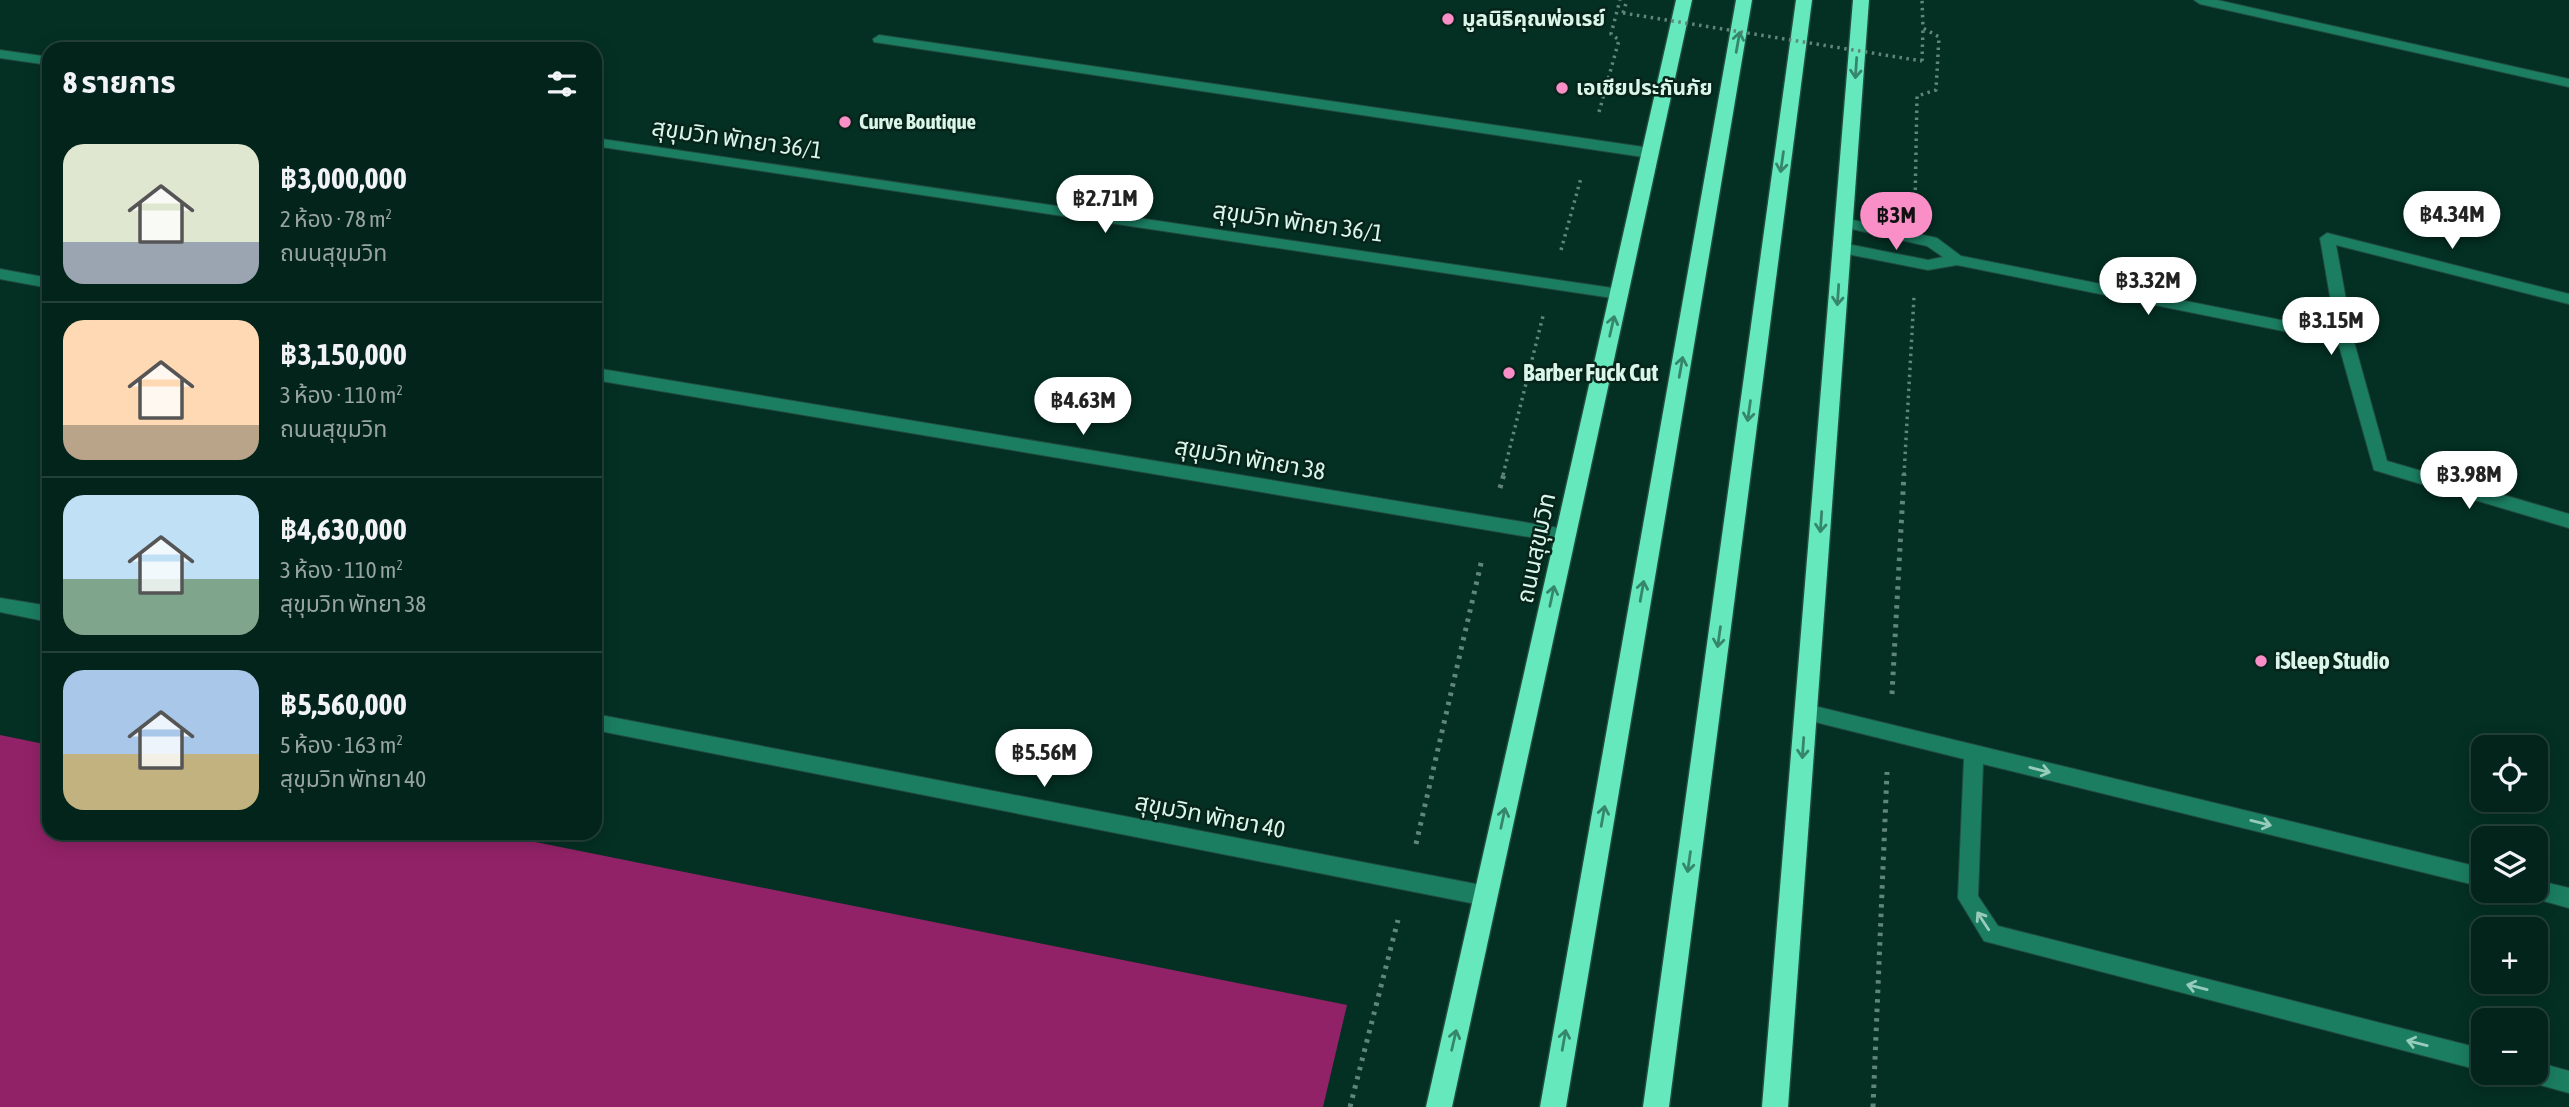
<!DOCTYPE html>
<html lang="th">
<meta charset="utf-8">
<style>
body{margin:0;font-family:"Asap Condensed","Noto Sans Thai",sans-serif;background:#0d2c23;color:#f1f3f6;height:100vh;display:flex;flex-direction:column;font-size:26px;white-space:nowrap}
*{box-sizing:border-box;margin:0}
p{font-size:23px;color:#97a4a2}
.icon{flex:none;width:38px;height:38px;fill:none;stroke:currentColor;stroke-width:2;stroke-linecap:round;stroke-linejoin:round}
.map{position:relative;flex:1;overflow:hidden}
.details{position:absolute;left:42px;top:42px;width:560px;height:798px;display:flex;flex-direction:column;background:#03241a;border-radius:21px;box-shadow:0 4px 18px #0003,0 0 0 2px #244139}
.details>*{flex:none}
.tools{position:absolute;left:2471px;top:735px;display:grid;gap:14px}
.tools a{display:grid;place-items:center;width:77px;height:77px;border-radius:14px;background:#03241a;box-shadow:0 4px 18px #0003,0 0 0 2px #244139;font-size:35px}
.price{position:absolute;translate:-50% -60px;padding:0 16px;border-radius:24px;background:#fff;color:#222;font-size:23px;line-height:46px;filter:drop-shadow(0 2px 4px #0008)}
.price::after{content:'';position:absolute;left:50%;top:42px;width:21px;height:16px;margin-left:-10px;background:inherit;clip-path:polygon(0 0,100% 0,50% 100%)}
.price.current{background:#fa8fc8;color:#111}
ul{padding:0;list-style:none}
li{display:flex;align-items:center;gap:21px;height:175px;padding:0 21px}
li+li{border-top:2px solid #244139}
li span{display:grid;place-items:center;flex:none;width:196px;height:140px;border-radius:21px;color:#555}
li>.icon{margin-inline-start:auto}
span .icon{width:84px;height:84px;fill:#fffc;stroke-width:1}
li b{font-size:30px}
h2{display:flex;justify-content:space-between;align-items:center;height:84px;padding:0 21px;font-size:30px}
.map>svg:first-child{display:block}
.forest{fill:#922267}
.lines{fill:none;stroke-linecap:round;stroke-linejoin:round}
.lane-casing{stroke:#224c3f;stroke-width:2}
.street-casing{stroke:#224c3f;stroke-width:2}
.highway-casing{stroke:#224c3f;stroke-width:3}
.path-far1{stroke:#608579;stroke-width:3.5;stroke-dasharray:2.5 4.5;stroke-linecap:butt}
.path{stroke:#608579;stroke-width:5;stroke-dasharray:3.5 6;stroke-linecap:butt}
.lane{fill:#1b7e61;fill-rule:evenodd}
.street{fill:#1b7e61;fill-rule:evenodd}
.highway{fill:#65e8bc;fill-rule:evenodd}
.path-bridge{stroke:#608579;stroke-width:3.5;stroke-dasharray:2.5 4.5;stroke-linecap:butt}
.oneway{stroke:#36866c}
.oneway2{stroke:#97ccba}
.poi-dot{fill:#fa8fc8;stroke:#07241b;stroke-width:2.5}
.labels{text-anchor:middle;stroke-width:5;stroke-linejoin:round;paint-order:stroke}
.far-poi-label{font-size:21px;font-weight:bold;fill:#daf6ea;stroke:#07241b;text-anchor:start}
.street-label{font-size:24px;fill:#daf6ea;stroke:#07241b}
.poi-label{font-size:24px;font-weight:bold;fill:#daf6ea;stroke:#07241b;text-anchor:start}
</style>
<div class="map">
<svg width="2569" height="1107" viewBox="0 0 2569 1107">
<rect width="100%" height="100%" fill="#043023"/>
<!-- forest -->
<path class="forest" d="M 0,735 L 49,745 L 49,833 L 490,833 L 1347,1005 L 1323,1107 L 0,1107 Z"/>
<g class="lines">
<defs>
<g id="lane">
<path d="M 879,35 L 1650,148 L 1657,153 L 1650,158 L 874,42 L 873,39 Z"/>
<path d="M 1806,704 L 2483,868 L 2483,887 L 1983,764 L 1978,896 L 1998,926 L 2483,1049 L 2483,1071 L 1984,941 L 1958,898 L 1964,759 L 1799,718 L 1797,712 L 1799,706 Z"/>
<path d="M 2536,880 L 2569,888 L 2569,908 L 2529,897 L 2526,891 L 2536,891 Z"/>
<path d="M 2536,1062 L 2569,1071 L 2569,1093 L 2526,1081 L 2523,1073 L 2536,1073 Z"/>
</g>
<g id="street">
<path d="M 2194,0 L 2217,0 L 2569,79 L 2569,87 L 2200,4 Z"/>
<path d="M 0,50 L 49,57 L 49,65 L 0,58 Z"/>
<path d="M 595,138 L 1619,289 L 1627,294 L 1619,299 L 595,146 Z"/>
<path d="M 1844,218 L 1937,238 L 1961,256 L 2336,331 L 2320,238 L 2327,233 L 2569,294 L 2569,304 L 2336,245 L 2353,338 L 2387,461 L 2569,514 L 2569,528 L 2374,470 L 2338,342 L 1957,265 L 1928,270 L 1842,253 L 1835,248 L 1842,243 L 1928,260 L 1943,257 L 1927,246 L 1839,226 L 1837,223 L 1839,220 Z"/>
<path d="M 0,269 L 49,278 L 49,288 L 0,279 Z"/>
<path d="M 595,368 L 1565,529 L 1571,531 L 1574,536 L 1571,541 L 1565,543 L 595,380 Z"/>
<path d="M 0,598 L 49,606 L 49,622 L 0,612 Z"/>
<path d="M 595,714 L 1486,886 L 1493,889 L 1496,896 L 1493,903 L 1486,906 L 595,730 Z"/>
</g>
<g id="highway">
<path d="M 1676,0 L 1692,0 L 1452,1107 L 1426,1107 Z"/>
<path d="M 1736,0 L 1752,0 L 1566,1107 L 1540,1107 Z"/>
<path d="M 1796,0 L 1812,0 L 1669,1107 L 1643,1107 Z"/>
<path d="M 1853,0 L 1869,0 L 1788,1107 L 1762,1107 Z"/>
</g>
</defs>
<!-- lane casing -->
<use href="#lane" class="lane-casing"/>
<!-- street casing -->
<use href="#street" class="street-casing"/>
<!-- highway casing -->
<use href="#highway" class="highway-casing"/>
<!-- path-far1 -->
<g class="path-far1">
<path d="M 1623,13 L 1627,0"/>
<path d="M 1922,61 L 1923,28"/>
<path d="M 1599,112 L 1619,40 L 1611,34 L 1620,0"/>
<path d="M 1915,204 L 1917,96 L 1936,90 L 1939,37 L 1923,28 L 1922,0"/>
<path d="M 1561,250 L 1581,178"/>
<path d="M 1503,475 L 1543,316"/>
<path d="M 1904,475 L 1914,297"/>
</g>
<!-- path -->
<g class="path">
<path d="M 1500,488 L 1504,474"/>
<path d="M 1892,694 L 1904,474"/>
<path d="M 1416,844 L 1482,559"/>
<path d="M 1350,1107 L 1398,920"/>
<path d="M 1873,1107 L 1887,772"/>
</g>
<!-- lane -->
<use href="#lane" class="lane"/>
<!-- street -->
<use href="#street" class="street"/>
<!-- highway -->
<use href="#highway" class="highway"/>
<!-- path-bridge -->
<path class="path-bridge" d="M 1623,13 L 1922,61"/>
</g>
<!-- one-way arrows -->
<defs><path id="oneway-shaft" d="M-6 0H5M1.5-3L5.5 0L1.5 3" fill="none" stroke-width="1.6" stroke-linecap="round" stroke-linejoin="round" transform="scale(1.75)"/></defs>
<g class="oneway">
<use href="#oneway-shaft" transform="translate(1738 42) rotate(-80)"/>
<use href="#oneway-shaft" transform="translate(1856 68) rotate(94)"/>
<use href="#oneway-shaft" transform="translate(1782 162) rotate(98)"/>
<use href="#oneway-shaft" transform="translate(1838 295) rotate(94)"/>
<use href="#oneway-shaft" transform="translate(1612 326) rotate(-77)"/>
<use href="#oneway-shaft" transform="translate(1681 367) rotate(-80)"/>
<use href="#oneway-shaft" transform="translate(1749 411) rotate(98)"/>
<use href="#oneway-shaft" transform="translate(1821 522) rotate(94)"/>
<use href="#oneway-shaft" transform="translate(1642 591) rotate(-80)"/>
<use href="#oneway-shaft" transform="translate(1552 596) rotate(-78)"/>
<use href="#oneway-shaft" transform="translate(1719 637) rotate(98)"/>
<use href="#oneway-shaft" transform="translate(1803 748) rotate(94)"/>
<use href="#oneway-shaft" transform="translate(1603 816) rotate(-80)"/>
<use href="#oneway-shaft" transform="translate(1503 818) rotate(-78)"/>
<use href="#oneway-shaft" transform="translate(1689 862) rotate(98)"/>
<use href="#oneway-shaft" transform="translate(1454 1040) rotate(-77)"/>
<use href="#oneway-shaft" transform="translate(1564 1040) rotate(-80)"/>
</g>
<g class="oneway2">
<use href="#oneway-shaft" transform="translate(2040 770) rotate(14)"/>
<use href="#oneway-shaft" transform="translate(2261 823) rotate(14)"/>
<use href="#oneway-shaft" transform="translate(1983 921) rotate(-123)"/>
<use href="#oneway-shaft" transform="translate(2197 987) rotate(-166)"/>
<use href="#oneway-shaft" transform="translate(2417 1043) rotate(-166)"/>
</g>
<!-- markers -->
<g class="poi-dot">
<circle cx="1448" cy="19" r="7"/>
<circle cx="1562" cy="88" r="7"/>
<circle cx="845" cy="122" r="7"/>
<circle cx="1509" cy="373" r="7"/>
<circle cx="2261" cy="661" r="7"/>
</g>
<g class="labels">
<!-- far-poi labels -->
<g class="far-poi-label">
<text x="1462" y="26">มูลนิธิคุณพ่อเรย์</text>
<text x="1576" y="95">เอเชียประกันภัย</text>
<text x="859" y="129">Curve Boutique</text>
</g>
<!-- street labels -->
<g class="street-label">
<text transform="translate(737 139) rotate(8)" y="8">สุขุมวิท พัทยา 36/1</text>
<text transform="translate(1298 222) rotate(8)" y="8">สุขุมวิท พัทยา 36/1</text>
<text transform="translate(1250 459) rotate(10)" y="8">สุขุมวิท พัทยา 38</text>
<text transform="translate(1536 548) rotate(-78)" y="8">ถนนสุขุมวิท</text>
<text transform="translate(1210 816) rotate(11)" y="8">สุขุมวิท พัทยา 40</text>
</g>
<!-- poi labels -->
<g class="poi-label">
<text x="1523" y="381">Barber Fuck Cut</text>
<text x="2275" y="669">iSleep Studio</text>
</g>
</g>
</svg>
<div class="tools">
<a><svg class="icon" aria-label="locate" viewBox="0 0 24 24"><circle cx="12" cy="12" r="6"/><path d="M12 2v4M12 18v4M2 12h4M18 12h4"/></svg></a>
<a><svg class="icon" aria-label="layers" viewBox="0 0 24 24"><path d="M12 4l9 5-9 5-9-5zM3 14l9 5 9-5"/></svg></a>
<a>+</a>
<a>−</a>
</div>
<b class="price" style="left:1105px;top:235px">฿2.71M</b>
<b class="price" style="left:2452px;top:251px">฿4.34M</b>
<b class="price current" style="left:1896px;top:252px">฿3M</b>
<b class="price" style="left:2148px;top:317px">฿3.32M</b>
<b class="price" style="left:2331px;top:357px">฿3.15M</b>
<b class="price" style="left:1083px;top:437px">฿4.63M</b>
<b class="price" style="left:2469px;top:511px">฿3.98M</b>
<b class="price" style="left:1044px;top:789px">฿5.56M</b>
<section class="details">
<h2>8 รายการ<svg class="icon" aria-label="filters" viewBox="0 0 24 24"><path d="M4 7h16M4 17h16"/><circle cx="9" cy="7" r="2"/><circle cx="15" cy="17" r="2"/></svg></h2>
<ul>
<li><span style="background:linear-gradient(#dfe7d0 70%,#9aa5b1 0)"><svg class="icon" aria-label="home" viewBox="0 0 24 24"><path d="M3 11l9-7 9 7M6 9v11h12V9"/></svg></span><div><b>฿3,000,000</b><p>2 ห้อง · 78 m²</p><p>ถนนสุขุมวิท</p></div></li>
<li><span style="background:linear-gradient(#ffd9b3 75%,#b9a48a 0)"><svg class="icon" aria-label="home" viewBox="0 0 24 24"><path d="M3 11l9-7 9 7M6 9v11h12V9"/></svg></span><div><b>฿3,150,000</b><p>3 ห้อง · 110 m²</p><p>ถนนสุขุมวิท</p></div></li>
<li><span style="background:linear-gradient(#bfe0f5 60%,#7fa58c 0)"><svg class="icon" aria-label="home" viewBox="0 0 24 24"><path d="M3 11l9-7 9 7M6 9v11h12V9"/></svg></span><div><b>฿4,630,000</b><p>3 ห้อง · 110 m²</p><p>สุขุมวิท พัทยา 38</p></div></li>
<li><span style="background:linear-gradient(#a9c7e8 60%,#c2b280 0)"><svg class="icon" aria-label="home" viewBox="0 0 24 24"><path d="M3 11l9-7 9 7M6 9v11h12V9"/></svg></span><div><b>฿5,560,000</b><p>5 ห้อง · 163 m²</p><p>สุขุมวิท พัทยา 40</p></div></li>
</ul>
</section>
</div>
